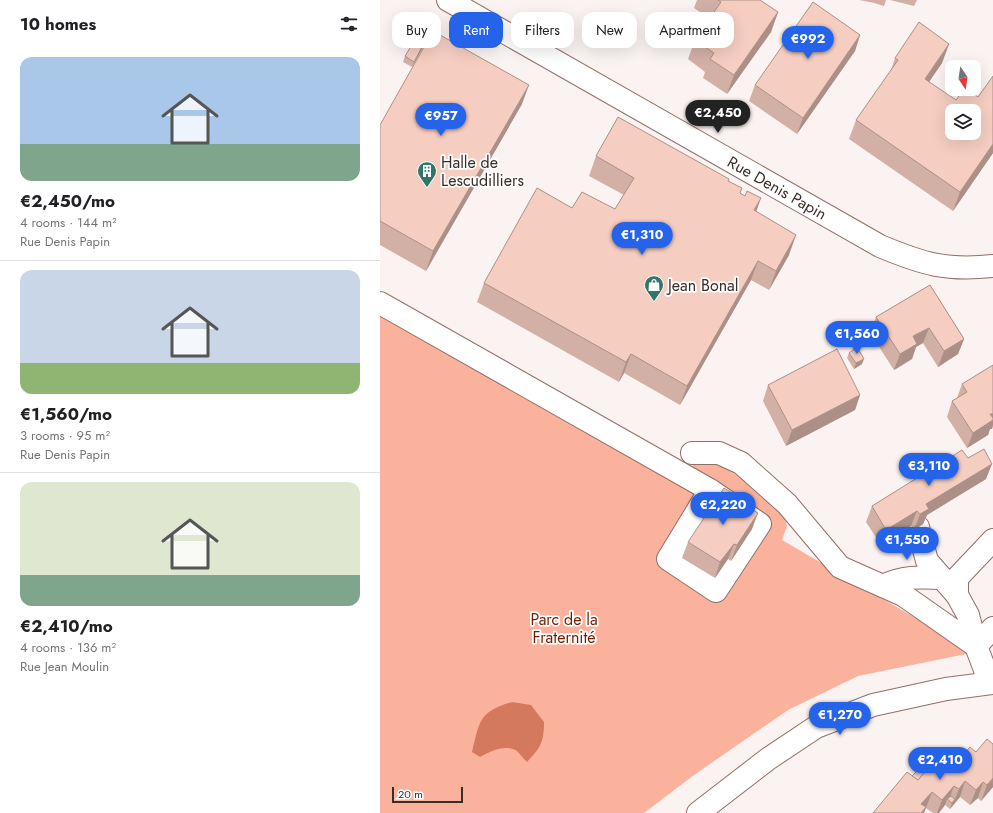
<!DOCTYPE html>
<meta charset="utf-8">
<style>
body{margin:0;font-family:Jost,sans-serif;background:#f6f6f6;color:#202124;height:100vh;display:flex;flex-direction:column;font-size:15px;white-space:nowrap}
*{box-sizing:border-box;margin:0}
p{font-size:13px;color:#757577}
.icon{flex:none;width:22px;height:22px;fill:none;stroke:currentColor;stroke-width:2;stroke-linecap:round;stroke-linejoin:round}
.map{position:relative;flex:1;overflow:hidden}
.sheet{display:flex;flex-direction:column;background:#fff;width:380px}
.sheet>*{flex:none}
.guide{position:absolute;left:12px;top:12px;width:380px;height:36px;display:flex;gap:8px}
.needle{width:26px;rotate:167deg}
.fabs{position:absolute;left:565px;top:60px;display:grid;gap:8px}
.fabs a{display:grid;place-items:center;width:36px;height:36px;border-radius:8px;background:#fff;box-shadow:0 4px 16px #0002;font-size:20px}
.scale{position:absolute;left:12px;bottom:10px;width:71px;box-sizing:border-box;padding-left:4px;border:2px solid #3a2c28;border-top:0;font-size:11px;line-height:14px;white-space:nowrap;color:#3a2c28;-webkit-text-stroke:3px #fff;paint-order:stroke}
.price{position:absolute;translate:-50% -34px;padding:0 9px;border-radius:14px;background:#2563eb;color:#fff;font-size:13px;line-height:26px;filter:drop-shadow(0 1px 2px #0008)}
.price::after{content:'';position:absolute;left:50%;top:24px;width:12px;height:9px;margin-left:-6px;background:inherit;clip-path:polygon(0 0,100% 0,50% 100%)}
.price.current{background:#222;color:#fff}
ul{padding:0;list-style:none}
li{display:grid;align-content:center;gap:8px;height:212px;padding:0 20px}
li+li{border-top:1px solid #e0e0e0}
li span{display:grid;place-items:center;height:124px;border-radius:12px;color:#555}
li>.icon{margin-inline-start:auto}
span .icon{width:72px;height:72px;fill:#fffc;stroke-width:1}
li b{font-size:17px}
h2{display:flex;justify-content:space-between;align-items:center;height:48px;padding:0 20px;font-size:17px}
.pill{padding:0 14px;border-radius:12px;background:#fff;box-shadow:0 4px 16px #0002;font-size:14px;line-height:36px}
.pill.current{background:#2563eb;color:#fff}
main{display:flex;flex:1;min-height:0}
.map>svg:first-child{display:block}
.green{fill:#fbb29d}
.water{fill:#d5795e}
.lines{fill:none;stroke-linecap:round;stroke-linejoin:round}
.street-casing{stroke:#906f66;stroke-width:24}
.street{stroke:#fff;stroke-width:22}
.wall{fill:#d3b0a6}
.shaded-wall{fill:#ac9087}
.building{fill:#f5cdc1;stroke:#ac9087;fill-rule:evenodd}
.labels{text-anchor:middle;stroke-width:3.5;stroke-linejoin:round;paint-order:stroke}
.poi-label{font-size:16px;fill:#3a2c28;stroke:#fff;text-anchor:start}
.street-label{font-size:16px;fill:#3a2c28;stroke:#fff}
.park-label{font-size:16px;fill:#701e01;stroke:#fff}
</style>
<main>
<section class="sheet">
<h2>10 homes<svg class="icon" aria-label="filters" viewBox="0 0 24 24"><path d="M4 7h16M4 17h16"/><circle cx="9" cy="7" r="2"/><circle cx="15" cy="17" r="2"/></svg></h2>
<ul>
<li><span style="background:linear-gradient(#a9c7e8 70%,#7fa58c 0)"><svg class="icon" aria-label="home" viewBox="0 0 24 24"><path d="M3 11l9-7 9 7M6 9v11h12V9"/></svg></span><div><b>€2,450/mo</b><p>4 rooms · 144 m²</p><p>Rue Denis Papin</p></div></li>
<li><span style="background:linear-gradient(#c9d6e8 75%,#8fb573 0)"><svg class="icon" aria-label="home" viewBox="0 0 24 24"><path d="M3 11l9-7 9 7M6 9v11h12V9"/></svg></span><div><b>€1,560/mo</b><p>3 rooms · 95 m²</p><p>Rue Denis Papin</p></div></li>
<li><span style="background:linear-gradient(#dfe7d0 75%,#7fa58c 0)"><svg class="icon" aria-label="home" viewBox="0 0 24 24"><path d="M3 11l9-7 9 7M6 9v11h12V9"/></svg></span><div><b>€2,410/mo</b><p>4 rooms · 136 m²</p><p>Rue Jean Moulin</p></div></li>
</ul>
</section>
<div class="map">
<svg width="613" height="813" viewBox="0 0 613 813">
<rect width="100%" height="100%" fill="#fbf3f1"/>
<!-- green -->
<path class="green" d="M 0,310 L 301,483 L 315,462 L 333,459 L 402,506 L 407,526 L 402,540 L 582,645 L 591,653 L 478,676 L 408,710 L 314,775 L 264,813 L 0,813 Z"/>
<!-- water -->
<path class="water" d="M 132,702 L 151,705 L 164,722 C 164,743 160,748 147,762 C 144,759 141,756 138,752 C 128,743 110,751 100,757 L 92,752 C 100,720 99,712 132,702 Z"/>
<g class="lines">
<defs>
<g id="street">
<path id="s1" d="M 68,0 L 500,246 C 543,264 566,271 613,266"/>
<path d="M 0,303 L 330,490 L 380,524 L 336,591 L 288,559 L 330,490"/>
<path d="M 312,453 L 339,453 L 361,463 L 407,504 L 460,567 L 523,595 L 596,646 L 610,683"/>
<path d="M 538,527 L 547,561 L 577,595"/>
<path d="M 503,586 C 522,576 540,577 562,578"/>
<path d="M 596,646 L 588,615 L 577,595 L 577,578 L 613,540"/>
<path d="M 596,646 L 613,628"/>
<path d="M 318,813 L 388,759 L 436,727 L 493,705 L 566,689 L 613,683"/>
</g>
</defs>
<!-- street casing -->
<use href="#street" class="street-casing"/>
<!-- street -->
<use href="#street" class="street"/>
</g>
<!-- wall -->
<g class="wall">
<path d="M 317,0 L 380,0 L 398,12 L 391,32 L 347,94 L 323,78 L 325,72 L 308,59 L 315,40 L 330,19 L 314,8 Z"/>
<path d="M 479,0 L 506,0 L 504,6 L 494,3 Z"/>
<path d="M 510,0 L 537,0 L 534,6 Z"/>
<path d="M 480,35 L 475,51 L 417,134 L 369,101 L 375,85 Z"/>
<path d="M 44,43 L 42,49 L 32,67 L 23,62 L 25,56 Z"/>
<path d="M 569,44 L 562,63 L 549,82 L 613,153 L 573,211 L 469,139 L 476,120 L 510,73 L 515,58 Z"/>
<path d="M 142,104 L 46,271 L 0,245 L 0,125 Z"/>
<path d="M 216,156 L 349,181 L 376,211 L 409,255 L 389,290 L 371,280 L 300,405 L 244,373 L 239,382 L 97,302 L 104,283 L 192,208 L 235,209 L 244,195 L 209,176 Z"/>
<path d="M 550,285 L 584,339 L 578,354 L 558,367 L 543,343 L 536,347 L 532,359 L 514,370 L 490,333 L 496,317 Z"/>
<path d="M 469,353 L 482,364 L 474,369 L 467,358 Z"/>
<path d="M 613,365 L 613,425 L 612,429 L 610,429 L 608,435 L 587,448 L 567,417 L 572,401 L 577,398 L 582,384 Z"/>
<path d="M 388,385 L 480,395 L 475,410 L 406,446 L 383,401 Z"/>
<path d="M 588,458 L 606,479 L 547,515 L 543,524 L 534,530 L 531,526 L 501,545 L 486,522 L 492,506 Z"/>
<path d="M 365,501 L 364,504 L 372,529 L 351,561 L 348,559 L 335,578 L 302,558 L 308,542 Z"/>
<path d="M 613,744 L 613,787 L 601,801 L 598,798 L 590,805 L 580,797 L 570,809 L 565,805 L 559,813 L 553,813 L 546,808 L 544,813 L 493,813 L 532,776 L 544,773 L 571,769 L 596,752 Z"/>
</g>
<!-- shaded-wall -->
<g class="shaded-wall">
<path d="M 398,12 L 391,32 L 347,94 L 354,75 Z"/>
<path d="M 480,35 L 475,51 L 417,134 L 423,118 Z"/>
<path d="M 44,43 L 42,49 L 32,67 L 34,62 Z"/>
<path d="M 569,44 L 562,63 L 538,98 L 545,79 Z"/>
<path d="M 149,85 L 142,104 L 46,271 L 53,251 Z"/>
<path d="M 613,144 L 613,153 L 573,211 L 580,192 Z"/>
<path d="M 381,198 L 374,218 L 374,210 Z"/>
<path d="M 416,235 L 409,255 L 389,290 L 396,271 Z"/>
<path d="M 378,261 L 371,280 L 300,405 L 307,386 Z"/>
<path d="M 549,328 L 543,343 L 536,347 L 532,359 L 514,370 L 520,354 L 533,336 Z"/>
<path d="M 584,339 L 578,354 L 558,367 L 564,351 Z"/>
<path d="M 251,354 L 244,373 L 239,382 L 246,362 Z"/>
<path d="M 484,359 L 482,364 L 474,369 L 476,363 Z"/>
<path d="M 480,395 L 475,410 L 406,446 L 412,430 Z"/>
<path d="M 610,414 L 613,414 L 613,425 L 612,429 L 610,429 L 608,435 L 587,448 L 593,433 Z"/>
<path d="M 612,464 L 606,479 L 547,515 L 543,524 L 534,530 L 540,514 L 546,504 Z"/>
<path d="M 537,511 L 531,526 L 501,545 L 506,530 Z"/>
<path d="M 378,513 L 372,529 L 351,561 L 357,545 Z"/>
<path d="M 354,544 L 348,559 L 335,578 L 340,562 Z"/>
<path d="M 613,778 L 613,787 L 601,801 L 607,785 Z"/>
<path d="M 585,781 L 580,797 L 570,809 L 572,803 L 575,799 L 579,789 Z"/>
<path d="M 603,782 L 598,798 L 590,805 L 596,790 Z"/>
<path d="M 574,786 L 569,800 L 567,799 L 565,805 L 559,813 L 557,813 L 562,800 Z"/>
<path d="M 552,792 L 544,813 L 538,813 L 541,804 Z"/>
</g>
<!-- building -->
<g class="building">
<path d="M 338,0 L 380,0 L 398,12 L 354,75 L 330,59 L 334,53 L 315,40 L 341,2 Z"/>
<path d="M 433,2 L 480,35 L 423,118 L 375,85 Z"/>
<path d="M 539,22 L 569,44 L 545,79 L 576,100 L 584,89 L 587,89 L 598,97 L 613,76 L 613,144 L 580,192 L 476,120 L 518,60 L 515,58 ZM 572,111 L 594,111 L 594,133 L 572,133 Z"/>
<path d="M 53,31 L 149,85 L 53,251 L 0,221 L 0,125 Z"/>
<path d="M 36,38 L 44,43 L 34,62 L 25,56 Z"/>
<path d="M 238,117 L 349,179 L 348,181 L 362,188 L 360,193 L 365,196 L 367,191 L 381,198 L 374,210 L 416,235 L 396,271 L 378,261 L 307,386 L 251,354 L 246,362 L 104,283 L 157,188 L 192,208 L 202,192 L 235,209 L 254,178 L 216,156 Z"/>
<path d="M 550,285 L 584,339 L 564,351 L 549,328 L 533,336 L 537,344 L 520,354 L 496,317 Z"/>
<path d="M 477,347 L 484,359 L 476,363 L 469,353 Z"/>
<path d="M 457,349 L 480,395 L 412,430 L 388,385 Z"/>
<path d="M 613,365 L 613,414 L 610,414 L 613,418 L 613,420 L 593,433 L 572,401 L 587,392 L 582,384 Z"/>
<path d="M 604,449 L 612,464 L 546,504 L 549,509 L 540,514 L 537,511 L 506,530 L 492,506 L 582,450 L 588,458 Z"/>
<path d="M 344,488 L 365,501 L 363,504 L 378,513 L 357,545 L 354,544 L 340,562 L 308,542 Z"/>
<path d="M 607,739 L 613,744 L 613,778 L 607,785 L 603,782 L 596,790 L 585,781 L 579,789 L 574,786 L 562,800 L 552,792 L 541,804 L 546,807 L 541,813 L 493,813 L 527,772 L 538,780 L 555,757 L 571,769 L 590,747 L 596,752 Z"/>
<path d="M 539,769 L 544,773 L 538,780 L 532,776 Z"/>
<path d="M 571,796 L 575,799 L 572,803 L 567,799 Z"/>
</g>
<!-- icons -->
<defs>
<symbol id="building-pin" viewBox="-11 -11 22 30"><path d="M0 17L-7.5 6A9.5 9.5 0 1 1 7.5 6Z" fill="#327669" stroke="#fff"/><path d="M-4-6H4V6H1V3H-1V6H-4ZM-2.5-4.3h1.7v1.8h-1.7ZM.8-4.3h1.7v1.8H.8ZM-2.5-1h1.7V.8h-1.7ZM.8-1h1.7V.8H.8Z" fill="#fff"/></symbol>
<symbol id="shop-pin" viewBox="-11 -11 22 30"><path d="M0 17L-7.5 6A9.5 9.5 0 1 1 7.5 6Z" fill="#327669" stroke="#fff"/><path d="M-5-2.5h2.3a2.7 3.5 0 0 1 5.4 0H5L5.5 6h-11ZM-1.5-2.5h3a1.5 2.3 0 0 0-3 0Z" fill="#fff"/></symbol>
</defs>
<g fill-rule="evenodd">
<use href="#building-pin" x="36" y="160" width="22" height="30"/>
<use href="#shop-pin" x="263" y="274" width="22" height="30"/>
</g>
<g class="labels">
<!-- poi labels -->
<g class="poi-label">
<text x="61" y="168">Halle de<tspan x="61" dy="18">Lescudilliers</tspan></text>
<text x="288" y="291">Jean Bonal</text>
</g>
<!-- street labels -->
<g class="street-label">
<text dy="6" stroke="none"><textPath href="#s1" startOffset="379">Rue Denis Papin</textPath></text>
</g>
<!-- park labels -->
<g class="park-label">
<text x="184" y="625">Parc de la<tspan x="184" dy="18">Fraternité</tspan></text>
</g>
</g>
</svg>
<div class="fabs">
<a><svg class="needle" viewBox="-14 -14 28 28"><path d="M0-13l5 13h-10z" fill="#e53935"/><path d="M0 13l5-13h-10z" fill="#757577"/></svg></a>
<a><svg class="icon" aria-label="layers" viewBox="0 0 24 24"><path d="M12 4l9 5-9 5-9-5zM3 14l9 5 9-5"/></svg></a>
</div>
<div class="scale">20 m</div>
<b class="price" style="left:428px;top:60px">€992</b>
<b class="price current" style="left:338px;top:134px">€2,450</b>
<b class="price" style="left:61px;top:137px">€957</b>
<b class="price" style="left:262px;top:256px">€1,310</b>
<b class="price" style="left:477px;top:355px">€1,560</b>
<b class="price" style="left:549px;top:487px">€3,110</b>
<b class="price" style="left:343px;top:526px">€2,220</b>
<b class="price" style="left:527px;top:561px">€1,550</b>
<b class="price" style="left:460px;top:736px">€1,270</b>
<b class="price" style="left:560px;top:781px">€2,410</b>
<div class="guide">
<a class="pill">Buy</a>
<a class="pill current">Rent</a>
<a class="pill">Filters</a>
<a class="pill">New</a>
<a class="pill">Apartment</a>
</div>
</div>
</main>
